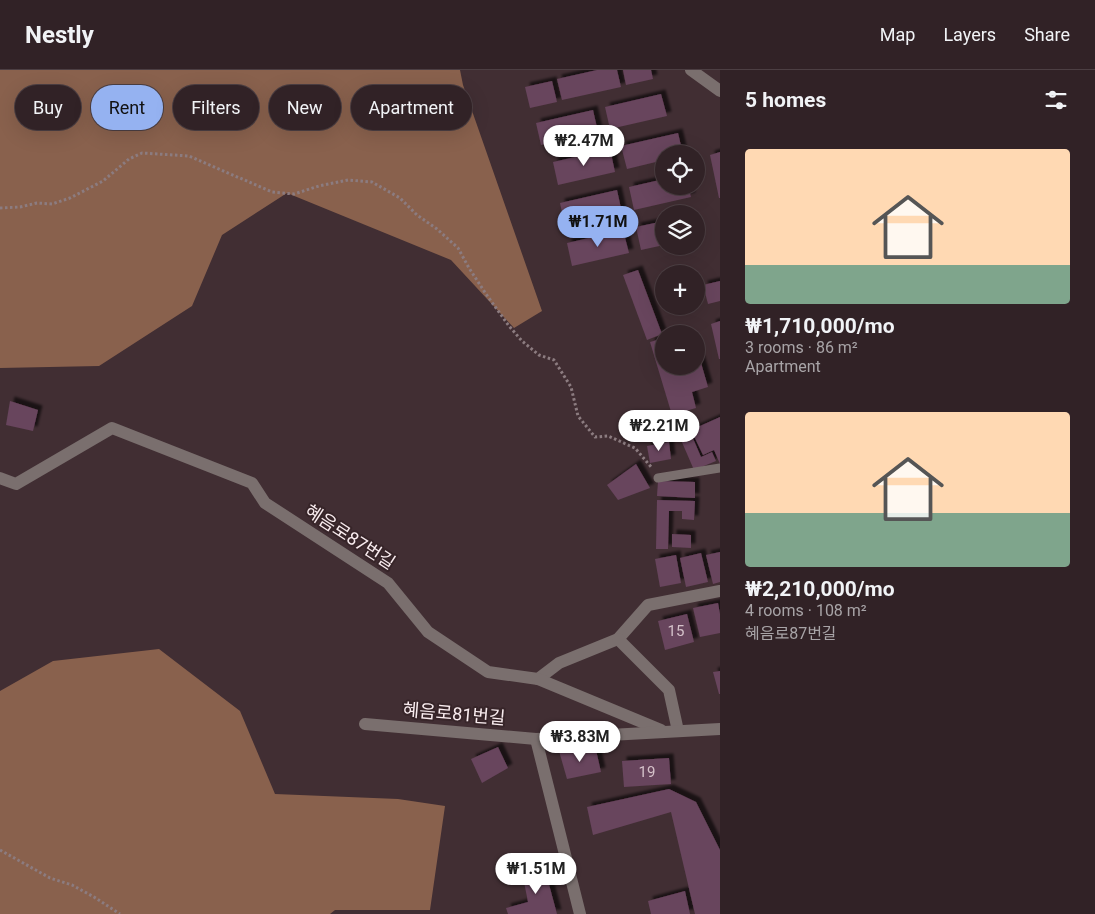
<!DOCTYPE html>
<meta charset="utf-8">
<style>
body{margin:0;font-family:Roboto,"Noto Sans KR",sans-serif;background:#3d2f32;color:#f1f3f6;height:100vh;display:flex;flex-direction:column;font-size:19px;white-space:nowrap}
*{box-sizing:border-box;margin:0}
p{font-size:16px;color:#a8a4a7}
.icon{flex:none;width:28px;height:28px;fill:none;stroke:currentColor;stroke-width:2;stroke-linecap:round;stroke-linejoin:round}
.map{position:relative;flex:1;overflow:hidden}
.drawer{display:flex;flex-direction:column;background:#312226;width:375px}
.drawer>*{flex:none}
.hud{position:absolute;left:15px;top:15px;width:475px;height:45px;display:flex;gap:10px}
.fabs{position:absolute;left:655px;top:75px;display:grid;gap:10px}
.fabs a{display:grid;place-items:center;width:50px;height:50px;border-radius:50%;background:#312226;box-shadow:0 5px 20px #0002,0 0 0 1px #4c3f43;font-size:25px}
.price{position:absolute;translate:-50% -42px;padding:0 11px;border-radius:18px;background:#fff;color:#222;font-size:16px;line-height:32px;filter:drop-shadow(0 1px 2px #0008)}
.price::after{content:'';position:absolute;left:50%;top:30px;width:15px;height:11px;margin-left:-8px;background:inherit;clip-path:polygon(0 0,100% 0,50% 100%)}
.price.selected{background:#95b2f1;color:#111}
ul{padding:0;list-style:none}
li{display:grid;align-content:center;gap:10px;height:265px;padding:0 25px}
li span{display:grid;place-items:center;height:155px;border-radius:5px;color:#555}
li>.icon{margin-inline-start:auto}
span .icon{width:90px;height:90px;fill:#fffc;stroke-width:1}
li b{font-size:21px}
h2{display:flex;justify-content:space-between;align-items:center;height:60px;padding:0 25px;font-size:21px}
.tag{padding:0 18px;border-radius:22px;background:#312226;box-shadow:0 5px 20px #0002,0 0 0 1px #4c3f43;font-size:18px;line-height:45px}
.tag.selected{background:#95b2f1;color:#111}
header{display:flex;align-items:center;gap:30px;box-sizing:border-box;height:70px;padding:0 25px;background:#312226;border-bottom:1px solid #4c3f43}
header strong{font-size:24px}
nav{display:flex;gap:28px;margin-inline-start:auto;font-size:18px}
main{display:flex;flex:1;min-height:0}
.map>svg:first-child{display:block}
.forest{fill:#89614d}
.building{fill:#68445d;filter:url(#shadow)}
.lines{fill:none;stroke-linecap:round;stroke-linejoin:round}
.path{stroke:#8c7c80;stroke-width:3;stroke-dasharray:2.5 2.5;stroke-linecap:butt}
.lane{stroke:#7a6f6e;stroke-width:9}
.street{stroke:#7a6f6e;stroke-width:12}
.labels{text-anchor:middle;stroke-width:4;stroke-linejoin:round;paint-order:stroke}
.number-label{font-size:15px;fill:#d5c2ca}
.street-label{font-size:18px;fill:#f9ecef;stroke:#372529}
</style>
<header>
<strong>Nestly</strong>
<nav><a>Map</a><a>Layers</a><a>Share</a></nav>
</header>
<main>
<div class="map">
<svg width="720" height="844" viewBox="0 0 720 844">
<defs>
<filter id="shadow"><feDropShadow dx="4.5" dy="-4.5" stdDeviation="1" flood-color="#0009"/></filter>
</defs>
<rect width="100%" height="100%" fill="#412e33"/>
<!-- forest -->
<g class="forest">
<path d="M 0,0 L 460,0 L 463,15 L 542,241 L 514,258 L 451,190 L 287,123 L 222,165 L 192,236 L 99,296 L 0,298 Z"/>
<path d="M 159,579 L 240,641 L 275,724 L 398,729 L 445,736 L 430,840 L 335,840 L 330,844 L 0,844 L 0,621 L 53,591 Z"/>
</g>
<!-- building -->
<g class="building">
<path d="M 597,0 L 617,0 L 621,17 L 562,30 L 557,9 Z"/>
<path d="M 623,0 L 651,0 L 653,9 L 626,15 Z"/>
<path d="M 552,11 L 557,32 L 530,38 L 525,17 Z"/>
<path d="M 661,24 L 667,46 L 610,59 L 605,37 Z"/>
<path d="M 593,40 L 598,62 L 541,75 L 536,53 Z"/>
<path d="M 678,63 L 683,84 L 664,84 L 664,90 L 627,99 L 621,76 Z"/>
<path d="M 610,79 L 615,102 L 558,115 L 553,92 Z"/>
<path d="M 720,82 L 720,128 L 719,128 L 710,85 Z"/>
<path d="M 664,109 L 664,116 L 688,116 L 691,127 L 634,140 L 629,117 Z"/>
<path d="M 617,120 L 622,143 L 565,156 L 560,133 Z"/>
<path d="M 664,151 L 664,175 L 641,180 L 636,157 Z"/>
<path d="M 623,160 L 629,183 L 572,196 L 567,173 Z"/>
<path d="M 638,200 L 662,264 L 647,270 L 623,205 Z"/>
<path d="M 720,211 L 720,231 L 708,234 L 703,215 Z"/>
<path d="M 720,251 L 720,289 L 719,289 L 711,254 Z"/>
<path d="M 664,268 L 664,296 L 696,296 L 697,279 L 708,317 L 692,322 L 696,338 L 672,345 L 650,272 Z"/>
<path d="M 10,331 L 38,340 L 33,361 L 6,355 Z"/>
<path d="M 720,347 L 720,394 L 714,380 L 703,385 L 691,360 Z"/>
<path d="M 692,366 L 701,387 L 712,382 L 716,391 L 694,400 L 681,370 Z"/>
<path d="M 669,372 L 671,389 L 650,393 L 647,376 Z"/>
<path d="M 636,394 L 650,418 L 618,430 L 607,415 Z"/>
<path d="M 658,411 L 695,412 L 695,428 L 657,426 Z"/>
<path d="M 657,430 L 695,431 L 694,450 L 682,449 L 682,441 L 669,441 L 668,479 L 656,479 Z"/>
<path d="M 672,464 L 691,465 L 691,478 L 672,477 Z"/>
<path d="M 720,482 L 720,512 L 713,514 L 706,485 Z"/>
<path d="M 701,483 L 708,512 L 686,517 L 680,488 Z"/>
<path d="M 676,485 L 681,513 L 660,517 L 655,489 Z"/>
<path d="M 718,533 L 720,544 L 720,563 L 700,567 L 693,538 Z"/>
<path d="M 687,544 L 694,572 L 665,580 L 658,551 Z"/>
<path d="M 720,601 L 720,624 L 719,624 L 713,602 Z"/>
<path d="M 498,677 L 508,698 L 482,713 L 471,689 Z"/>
<path d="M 596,680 L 601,702 L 567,709 L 559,681 Z"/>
<path d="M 669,688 L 671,714 L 624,717 L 622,691 Z"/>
<path d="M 669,719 L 696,732 L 720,780 L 720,844 L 695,844 L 671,742 L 593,765 L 587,737 Z"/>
<path d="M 544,796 L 557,844 L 508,844 L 506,838 L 528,832 L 522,802 Z"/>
<path d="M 685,821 L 690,844 L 651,844 L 648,831 Z"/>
</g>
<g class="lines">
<!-- path -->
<g class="path">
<path d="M 0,138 L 20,137 L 37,133 L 52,134 L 70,128 L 103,111 L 129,89 L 142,83 L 189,86 L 272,122 L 294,124 L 319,116 L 348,110 L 372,112 L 400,128 L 417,145 L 437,159 L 458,178 L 469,198 L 486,224 L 509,256 L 522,271 L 539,285 L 554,290 L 571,317 L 578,346 L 595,367 L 608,366 L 635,378 L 652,398"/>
<path d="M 0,780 L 50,808 L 72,815 L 94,827 L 120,844"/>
</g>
<!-- lane -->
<path class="lane" d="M 658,408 L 720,398"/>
<!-- street -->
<g class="street">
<path d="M 691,0 L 720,21"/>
<path d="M 0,408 L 16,414 L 112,358 L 252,413 L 265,433 L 388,513 L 428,562 L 488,602 L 538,609 L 559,593 L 618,569 L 648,535 L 720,521"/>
<path d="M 618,569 L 669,620 L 678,661"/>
<path d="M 538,609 L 661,660"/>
<path d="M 365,654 L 536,669 L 720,659"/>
<path d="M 536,669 L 580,844"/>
</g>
</g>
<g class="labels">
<!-- number labels -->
<g class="number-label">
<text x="676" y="566">15</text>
<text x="647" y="707">19</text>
</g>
<!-- street labels -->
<g class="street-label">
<text transform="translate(350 467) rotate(33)" y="6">혜음로87번길</text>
<text transform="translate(454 644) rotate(5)" y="6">혜음로81번길</text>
</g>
</g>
</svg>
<div class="fabs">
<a><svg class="icon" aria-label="locate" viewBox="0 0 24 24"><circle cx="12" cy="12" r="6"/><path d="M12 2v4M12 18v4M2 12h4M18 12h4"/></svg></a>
<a><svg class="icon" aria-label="layers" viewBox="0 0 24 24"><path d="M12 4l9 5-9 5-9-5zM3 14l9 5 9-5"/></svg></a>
<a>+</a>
<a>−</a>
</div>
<b class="price" style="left:584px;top:97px">₩2.47M</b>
<b class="price selected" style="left:598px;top:178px">₩1.71M</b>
<b class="price" style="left:659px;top:382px">₩2.21M</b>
<b class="price" style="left:580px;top:693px">₩3.83M</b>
<b class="price" style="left:536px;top:825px">₩1.51M</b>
<div class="hud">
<a class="tag">Buy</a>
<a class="tag selected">Rent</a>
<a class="tag">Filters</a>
<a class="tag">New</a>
<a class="tag">Apartment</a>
</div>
</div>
<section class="drawer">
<h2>5 homes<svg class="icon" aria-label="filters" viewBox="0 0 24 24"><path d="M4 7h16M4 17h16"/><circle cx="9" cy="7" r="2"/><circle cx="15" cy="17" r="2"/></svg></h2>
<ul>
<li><span style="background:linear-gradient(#ffd9b3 75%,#7fa58c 0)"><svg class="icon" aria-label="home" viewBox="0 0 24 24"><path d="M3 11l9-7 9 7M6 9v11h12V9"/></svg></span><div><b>₩1,710,000/mo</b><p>3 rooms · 86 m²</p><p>Apartment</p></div></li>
<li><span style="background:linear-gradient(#ffd9b3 65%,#7fa58c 0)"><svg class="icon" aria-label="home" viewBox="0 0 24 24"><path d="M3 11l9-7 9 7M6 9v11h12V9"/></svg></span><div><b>₩2,210,000/mo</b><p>4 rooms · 108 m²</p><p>혜음로87번길</p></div></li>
</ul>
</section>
</main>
